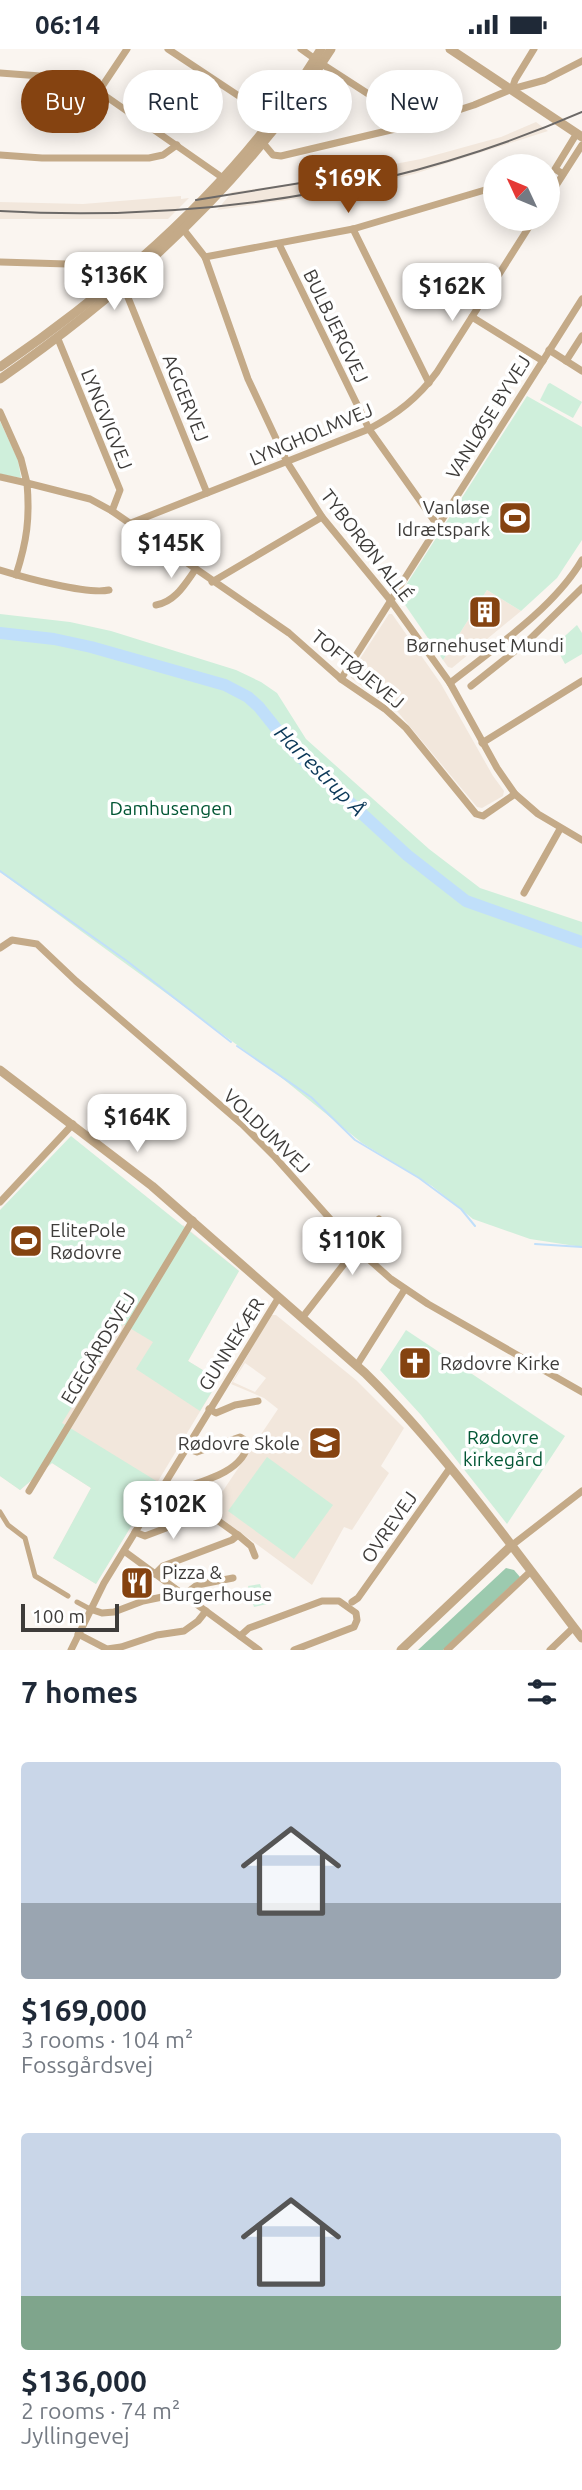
<!DOCTYPE html>
<meta charset="utf-8">
<style>
body{margin:0;font-family:Ubuntu,sans-serif;background:#f2f2f3;color:#1f2937;height:100vh;display:flex;flex-direction:column;font-size:26px;white-space:nowrap}
*{box-sizing:border-box;margin:0}
p{font-size:23px;color:#747a83}
.icon{flex:none;width:38px;height:38px;fill:none;stroke:currentColor;stroke-width:2;stroke-linecap:round;stroke-linejoin:round}
.map{position:relative;height:1601px;overflow:hidden}
.panel{display:flex;flex-direction:column;background:#fff;flex:1}
.panel>*{flex:none}
.top-card{position:absolute;left:21px;top:21px;width:541px;height:63px;display:flex;gap:14px}
.needle{width:46px;rotate:314deg}
.fabs{position:absolute;left:483px;top:105px;display:grid;gap:14px}
.fabs a{display:grid;place-items:center;width:77px;height:77px;border-radius:50%;background:#fff;box-shadow:0 4px 18px #0003;font-size:35px}
.scale{position:absolute;left:21px;bottom:18px;width:98px;box-sizing:border-box;padding-left:7px;border:4px solid #3e3c3a;border-top:0;font-size:19px;line-height:24px;white-space:nowrap;color:#3e3c3a;-webkit-text-stroke:5px #fff;paint-order:stroke}
.price{position:absolute;translate:-50% -60px;padding:0 16px;border-radius:14px;background:#fff;color:#222;font-size:23px;line-height:46px;filter:drop-shadow(0 2px 4px #0008)}
.price::after{content:'';position:absolute;left:50%;top:42px;width:21px;height:16px;margin-left:-10px;background:inherit;clip-path:polygon(0 0,100% 0,50% 100%)}
.price.on{background:#854311;color:#fff}
ul{padding:0;list-style:none}
li{display:grid;align-content:center;gap:14px;height:371px;padding:0 21px}
li span{display:grid;place-items:center;height:217px;border-radius:7px;color:#555}
li>.icon{margin-inline-start:auto}
span .icon{width:126px;height:126px;fill:#fffc;stroke-width:1}
li b{font-size:30px}
h2{display:flex;justify-content:space-between;align-items:center;height:84px;padding:0 21px;font-size:30px}
.tag{padding:0 24px;border-radius:32px;background:#fff;box-shadow:0 4px 18px #0003;font-size:24px;line-height:63px}
.tag.on{background:#854311;color:#fff}
.status{display:flex;justify-content:space-between;align-items:center;height:49px;padding:0 35px;background:#fff;direction:ltr}
.status svg{height:19px;fill:currentColor}
.map>svg:first-child{display:block}
.built{fill:#f2e7dc;fill-rule:evenodd}
.green{fill:#cfefdb}
.forest{fill:#9ccaaf}
.lines{fill:none;stroke-linecap:round;stroke-linejoin:round}
.stream{stroke:#c0dffa;stroke-width:2}
.river{stroke:#c0dffa;stroke-width:12}
.pedestrian{stroke:#c4aa88;stroke-width:5}
.minor{stroke:#c4aa88;stroke-width:7}
.tertiary{stroke:#c4aa88;stroke-width:9}
.tram{stroke:#6c6967;stroke-width:2}
.labels{text-anchor:middle;stroke-width:7;stroke-linejoin:round;paint-order:stroke}
.street-label{font-size:19px;fill:#3e3c3a;stroke:#fff}
.poi-label{font-size:19px;fill:#3e3c3a;stroke:#fff;text-anchor:start}
.park-label{font-size:19px;fill:#025634;stroke:#fff}
.water-label{font-size:21px;font-style:italic;fill:#0b3858;stroke:#fff}
</style>
<div class="status"><b>06:14</b><svg viewBox="0 0 49 12"><path d="M0 12V9h3v3zM5 12V6h3v6zM10 12V3h3v9zM15 12V0h3v12zM26 1h20v11H26zM47 4h2v5h-2z"/></svg></div>
<div class="map">
<svg width="582" height="1601" viewBox="0 0 582 1601">
<rect width="100%" height="100%" fill="#faf5f0"/>
<!-- built -->
<g class="built">
<path d="M 536,73 L 548,82 L 414,125 L 324,146 L 217,161 L 232,143 L 290,135 L 421,110 L 501,88 Z"/>
<path d="M 181,147 L 181,150 L 189,149 L 168,170 L 0,170 L 0,153 L 83,155 Z"/>
<path d="M 487,541 L 521,562 L 452,619 L 448,618 L 443,611 Z"/>
<path d="M 389,565 L 392,565 L 441,635 L 493,727 L 504,742 L 503,747 L 482,759 L 477,758 L 397,662 L 351,629 L 350,625 Z"/>
<path d="M 0,1161 L 160,1215 L 183,1176 L 239,1222 L 188,1312 L 219,1331 L 96,1535 L 53,1509 L 91,1439 L 52,1414 L 20,1441 L 0,1427 Z"/>
<path d="M 271,1266 L 276,1266 L 356,1331 L 404,1379 L 381,1417 L 389,1424 L 352,1481 L 344,1478 L 312,1536 L 210,1461 L 278,1360 L 264,1349 L 231,1335 ZM 245,1314 L 266,1329 L 255,1343 L 233,1333 Z"/>
</g>
<!-- green -->
<g class="green">
<path d="M 550,334 L 582,353 L 573,369 L 540,351 L 548,335 Z"/>
<path d="M 527,347 L 582,378 L 582,491 L 557,529 L 521,562 L 487,541 L 443,611 L 399,547 Z"/>
<path d="M 0,372 L 18,411 L 21,429 L 0,425 Z"/>
<path d="M 0,565 L 70,573 L 111,582 L 236,621 L 261,633 L 277,644 L 306,690 L 429,800 L 480,839 L 582,873 L 582,1198 L 530,1190 L 473,1170 L 432,1137 L 362,1094 L 277,1025 L 0,823 Z"/>
<path d="M 577,576 L 582,584 L 582,605 L 565,615 L 555,596 Z"/>
<path d="M 71,1087 L 239,1222 L 188,1312 L 219,1331 L 200,1362 L 136,1320 L 153,1293 L 123,1275 L 62,1374 L 158,1433 L 96,1535 L 53,1509 L 91,1439 L 52,1414 L 20,1441 L 0,1427 L 0,1161 Z"/>
<path d="M 406,1281 L 565,1387 L 507,1475 L 421,1366 L 380,1321 Z"/>
<path d="M 267,1408 L 333,1456 L 294,1510 L 228,1462 Z"/>
<path d="M 260,1535 L 267,1555 L 254,1558 L 248,1537 Z"/>
</g>
<!-- forest -->
<path class="forest" d="M 506,1519 L 514,1521 L 520,1528 L 443,1601 L 418,1601 Z"/>
<g class="lines">
<!-- stream -->
<g class="stream">
<path d="M 0,822 L 127,912 L 231,993"/>
<path d="M 237,997 L 311,1048 L 355,1091 L 419,1129 L 461,1160 L 475,1177"/>
<path d="M 535,1195 L 582,1198"/>
</g>
<!-- river -->
<path class="river" d="M 0,584 L 54,590 L 91,598 L 225,636 L 248,648 L 259,658 L 295,703 L 407,806 L 466,852 L 582,893"/>
<!-- pedestrian -->
<g class="pedestrian">
<path d="M 0,1463 L 8,1476 L 25,1489 L 35,1527 L 68,1547"/>
<path d="M 77,1553 L 90,1560"/>
</g>
<!-- minor -->
<g class="minor">
<path d="M 168,0 L 272,69"/>
<path d="M 301,0 L 315,10"/>
<path d="M 322,15 L 404,68 L 412,76"/>
<path d="M 0,24 L 81,30 L 223,129"/>
<path d="M 512,40 L 515,31 L 534,0"/>
<path d="M 99,42 L 127,0"/>
<path d="M 263,94 L 273,106 L 281,107 L 412,76 L 474,56 L 512,40 L 545,31 L 582,12"/>
<path d="M 0,106 L 42,109 L 149,109 L 163,106 L 177,96"/>
<path d="M 563,125 L 555,120 L 577,84"/>
<path d="M 548,149 L 582,96"/>
<path d="M 183,180 L 205,208 L 248,330 L 287,413 L 322,468 L 391,552 L 450,634 L 497,719 L 515,745 L 538,765 L 582,791"/>
<path d="M 353,180 L 429,334"/>
<path d="M 279,195 L 369,380 L 438,477"/>
<path d="M 205,208 L 353,180 L 495,138"/>
<path d="M 0,213 L 101,216 L 112,221 L 127,246 L 207,444"/>
<path d="M 472,268 L 543,312"/>
<path d="M 58,290 L 120,441 L 112,462"/>
<path d="M 549,301 L 582,322"/>
<path d="M 566,312 L 582,287"/>
<path d="M 0,363 L 21,410 L 27,434 L 0,428"/>
<path d="M 131,474 L 369,380 C 397,365 418,349 437,323 L 534,170"/>
<path d="M 0,521 C 23,528 87,546 109,541"/>
<path d="M 16,526 C 27,492 30,469 27,434 L 90,450 L 112,462 L 289,584 L 341,630 L 385,660 L 406,679 L 476,765 L 483,767 L 515,745"/>
<path d="M 212,533 L 322,468"/>
<path d="M 156,556 C 175,553 185,535 195,521"/>
<path d="M 341,630 L 582,250"/>
<path d="M 450,634 C 493,600 554,559 582,511"/>
<path d="M 471,637 L 530,590 L 582,539"/>
<path d="M 482,694 L 582,632"/>
<path d="M 524,844 L 560,780"/>
<path d="M 0,899 L 12,891 L 37,895 L 76,932 L 242,1075 L 274,1107 L 357,1200 L 391,1230 L 428,1255 L 582,1343"/>
<path d="M 0,1153 L 73,1075"/>
<path d="M 302,1269 L 379,1170"/>
<path d="M 357,1316 L 405,1240"/>
<path d="M 209,1360 L 216,1364 L 235,1356 L 258,1352"/>
<path d="M 162,1438 L 170,1443 C 195,1434 245,1425 248,1393 L 240,1388 L 197,1403 L 186,1399"/>
<path d="M 29,1442 L 193,1171"/>
<path d="M 135,1483 L 145,1487 L 203,1465 L 213,1468 L 238,1486 L 232,1491 L 163,1517 L 155,1525"/>
<path d="M 238,1486 L 251,1497 L 255,1507"/>
<path d="M 511,1497 L 582,1442"/>
<path d="M 124,1502 L 259,1601"/>
<path d="M 184,1546 L 197,1536 L 233,1529"/>
<path d="M 352,1553 L 358,1549 L 450,1419"/>
<path d="M 90,1560 L 102,1564 L 114,1563 L 143,1552 L 167,1547 L 175,1540"/>
<path d="M 78,1585 L 107,1600 L 121,1598 L 157,1586 L 184,1582 L 198,1572 L 206,1562"/>
<path d="M 240,1587 L 249,1579 L 322,1552 L 339,1552 L 356,1564 L 357,1571 L 354,1578 L 294,1601"/>
<path d="M 71,1601 L 104,1534 L 279,1248"/>
<path d="M 447,1601 L 531,1522"/>
<path d="M 550,1601 L 574,1578"/>
</g>
<!-- tertiary -->
<g class="tertiary">
<path d="M 450,0 L 582,88"/>
<path d="M 0,318 C 123,234 243,128 321,0"/>
<path d="M 0,330 C 128,241 247,133 331,0"/>
<path d="M 0,1021 L 152,1137 L 365,1324 C 446,1404 513,1499 582,1589"/>
<path d="M 401,1601 L 511,1497"/>
</g>
<!-- tram -->
<g class="tram">
<path d="M 196,151 L 375,122"/>
<path d="M 0,162 C 200,173 398,143 582,63"/>
</g>
</g>
<!-- icons -->
<defs>
<symbol id="stadium-square" viewBox="-11 -11 22 22"><rect x="-9" y="-9" width="18" height="18" rx="4" fill="#854311" stroke="#fff"/><path d="M0-5a6.5 5 0 1 0 0 10a6.5 5 0 1 0 0-10ZM-3.5-1.8h7v3.6h-7Z" fill="#fff"/></symbol>
<symbol id="building-square" viewBox="-11 -11 22 22"><rect x="-9" y="-9" width="18" height="18" rx="4" fill="#854311" stroke="#fff"/><path d="M-4-6H4V6H1V3H-1V6H-4ZM-2.5-4.3h1.7v1.8h-1.7ZM.8-4.3h1.7v1.8H.8ZM-2.5-1h1.7V.8h-1.7ZM.8-1h1.7V.8H.8Z" fill="#fff"/></symbol>
<symbol id="church-square" viewBox="-11 -11 22 22"><rect x="-9" y="-9" width="18" height="18" rx="4" fill="#854311" stroke="#fff"/><path d="M-1.2-6h2.4v3.5h3.3v2.4h-3.3V6h-2.4V-.1h-3.3v-2.4h3.3Z" fill="#fff"/></symbol>
<symbol id="school-square" viewBox="-11 -11 22 22"><rect x="-9" y="-9" width="18" height="18" rx="4" fill="#854311" stroke="#fff"/><path d="M0-5L7-2L0 1L-7-2ZM-4 1L0 2.5L4 1V4Q0 6-4 4Z" fill="#fff"/></symbol>
<symbol id="restaurant-square" viewBox="-11 -11 22 22"><rect x="-9" y="-9" width="18" height="18" rx="4" fill="#854311" stroke="#fff"/><path d="M-5-6h1v4h1v-4h1v4h1v-4h1v5L-1.5 .5V6h-2V.5L-5-1ZM5-6V6H3V1.5H1.5Q1.5-4 5-6Z" fill="#fff"/></symbol>
</defs>
<g fill-rule="evenodd">
<use href="#stadium-square" x="496" y="450" width="38" height="38"/>
<use href="#building-square" x="466" y="544" width="38" height="38"/>
<use href="#stadium-square" x="7" y="1173" width="38" height="38"/>
<use href="#church-square" x="396" y="1295" width="38" height="38"/>
<use href="#school-square" x="306" y="1375" width="38" height="38"/>
<use href="#restaurant-square" x="118" y="1515" width="38" height="38"/>
</g>
<g class="labels">
<!-- street labels -->
<g class="street-label">
<text transform="translate(336 277) rotate(64)" y="7">BULBJERGVEJ</text>
<text transform="translate(186 349) rotate(68)" y="7">AGGERVEJ</text>
<text transform="translate(488 368) rotate(-58)" y="7">VANLØSE BYVEJ</text>
<text transform="translate(107 370) rotate(68)" y="7">LYNGVIGVEJ</text>
<text transform="translate(311 385) rotate(-23)" y="7">LYNGHOLMVEJ</text>
<text transform="translate(367 496) rotate(52)" y="7">TYBORØN ALLÉ</text>
<text transform="translate(358 620) rotate(39)" y="7">TOFTØJEVEJ</text>
<text transform="translate(267 1082) rotate(44)" y="7">VOLDUMVEJ</text>
<text transform="translate(231 1295) rotate(-58)" y="7">GUNNEKÆR</text>
<text transform="translate(98 1299) rotate(-59)" y="7">EGEGÅRDSVEJ</text>
<text transform="translate(389 1478) rotate(-55)" y="7">OVREVEJ</text>
</g>
<!-- poi labels -->
<g class="poi-label">
<text x="490" y="465" text-anchor="end">Vanløse<tspan x="490" dy="22">Idrætspark</tspan></text>
<text x="485" y="603" text-anchor="middle">Børnehuset Mundi</text>
<text x="50" y="1188">ElitePole<tspan x="50" dy="22">Rødovre</tspan></text>
<text x="440" y="1321">Rødovre Kirke</text>
<text x="300" y="1401" text-anchor="end">Rødovre Skole</text>
<text x="162" y="1530">Pizza &amp;<tspan x="162" dy="22">Burgerhouse</tspan></text>
</g>
<!-- park labels -->
<g class="park-label">
<text x="171" y="766">Damhusengen</text>
<text x="503" y="1395">Rødovre<tspan x="503" dy="22">kirkegård</tspan></text>
</g>
<!-- water labels -->
<g class="water-label">
<text transform="translate(320 722) rotate(45)" y="7">Harrestrup Å</text>
</g>
</g>
</svg>
<div class="fabs">
<a><svg class="needle" viewBox="-14 -14 28 28"><path d="M0-13l5 13h-10z" fill="#e53935"/><path d="M0 13l5-13h-10z" fill="#747a83"/></svg></a>
</div>
<div class="scale">100 m</div>
<b class="price on" style="left:348px;top:166px">$169K</b>
<b class="price" style="left:114px;top:263px">$136K</b>
<b class="price" style="left:452px;top:274px">$162K</b>
<b class="price" style="left:171px;top:531px">$145K</b>
<b class="price" style="left:137px;top:1105px">$164K</b>
<b class="price" style="left:352px;top:1228px">$110K</b>
<b class="price" style="left:173px;top:1492px">$102K</b>
<div class="top-card">
<a class="tag on">Buy</a>
<a class="tag">Rent</a>
<a class="tag">Filters</a>
<a class="tag">New</a>
</div>
</div>
<section class="panel">
<h2>7 homes<svg class="icon" aria-label="filters" viewBox="0 0 24 24"><path d="M4 7h16M4 17h16"/><circle cx="9" cy="7" r="2"/><circle cx="15" cy="17" r="2"/></svg></h2>
<ul>
<li><span style="background:linear-gradient(#c9d6e8 65%,#9aa5b1 0)"><svg class="icon" aria-label="home" viewBox="0 0 24 24"><path d="M3 11l9-7 9 7M6 9v11h12V9"/></svg></span><div><b>$169,000</b><p>3 rooms · 104 m²</p><p>Fossgårdsvej</p></div></li>
<li><span style="background:linear-gradient(#c9d6e8 75%,#7fa58c 0)"><svg class="icon" aria-label="home" viewBox="0 0 24 24"><path d="M3 11l9-7 9 7M6 9v11h12V9"/></svg></span><div><b>$136,000</b><p>2 rooms · 74 m²</p><p>Jyllingevej</p></div></li>
</ul>
</section>
